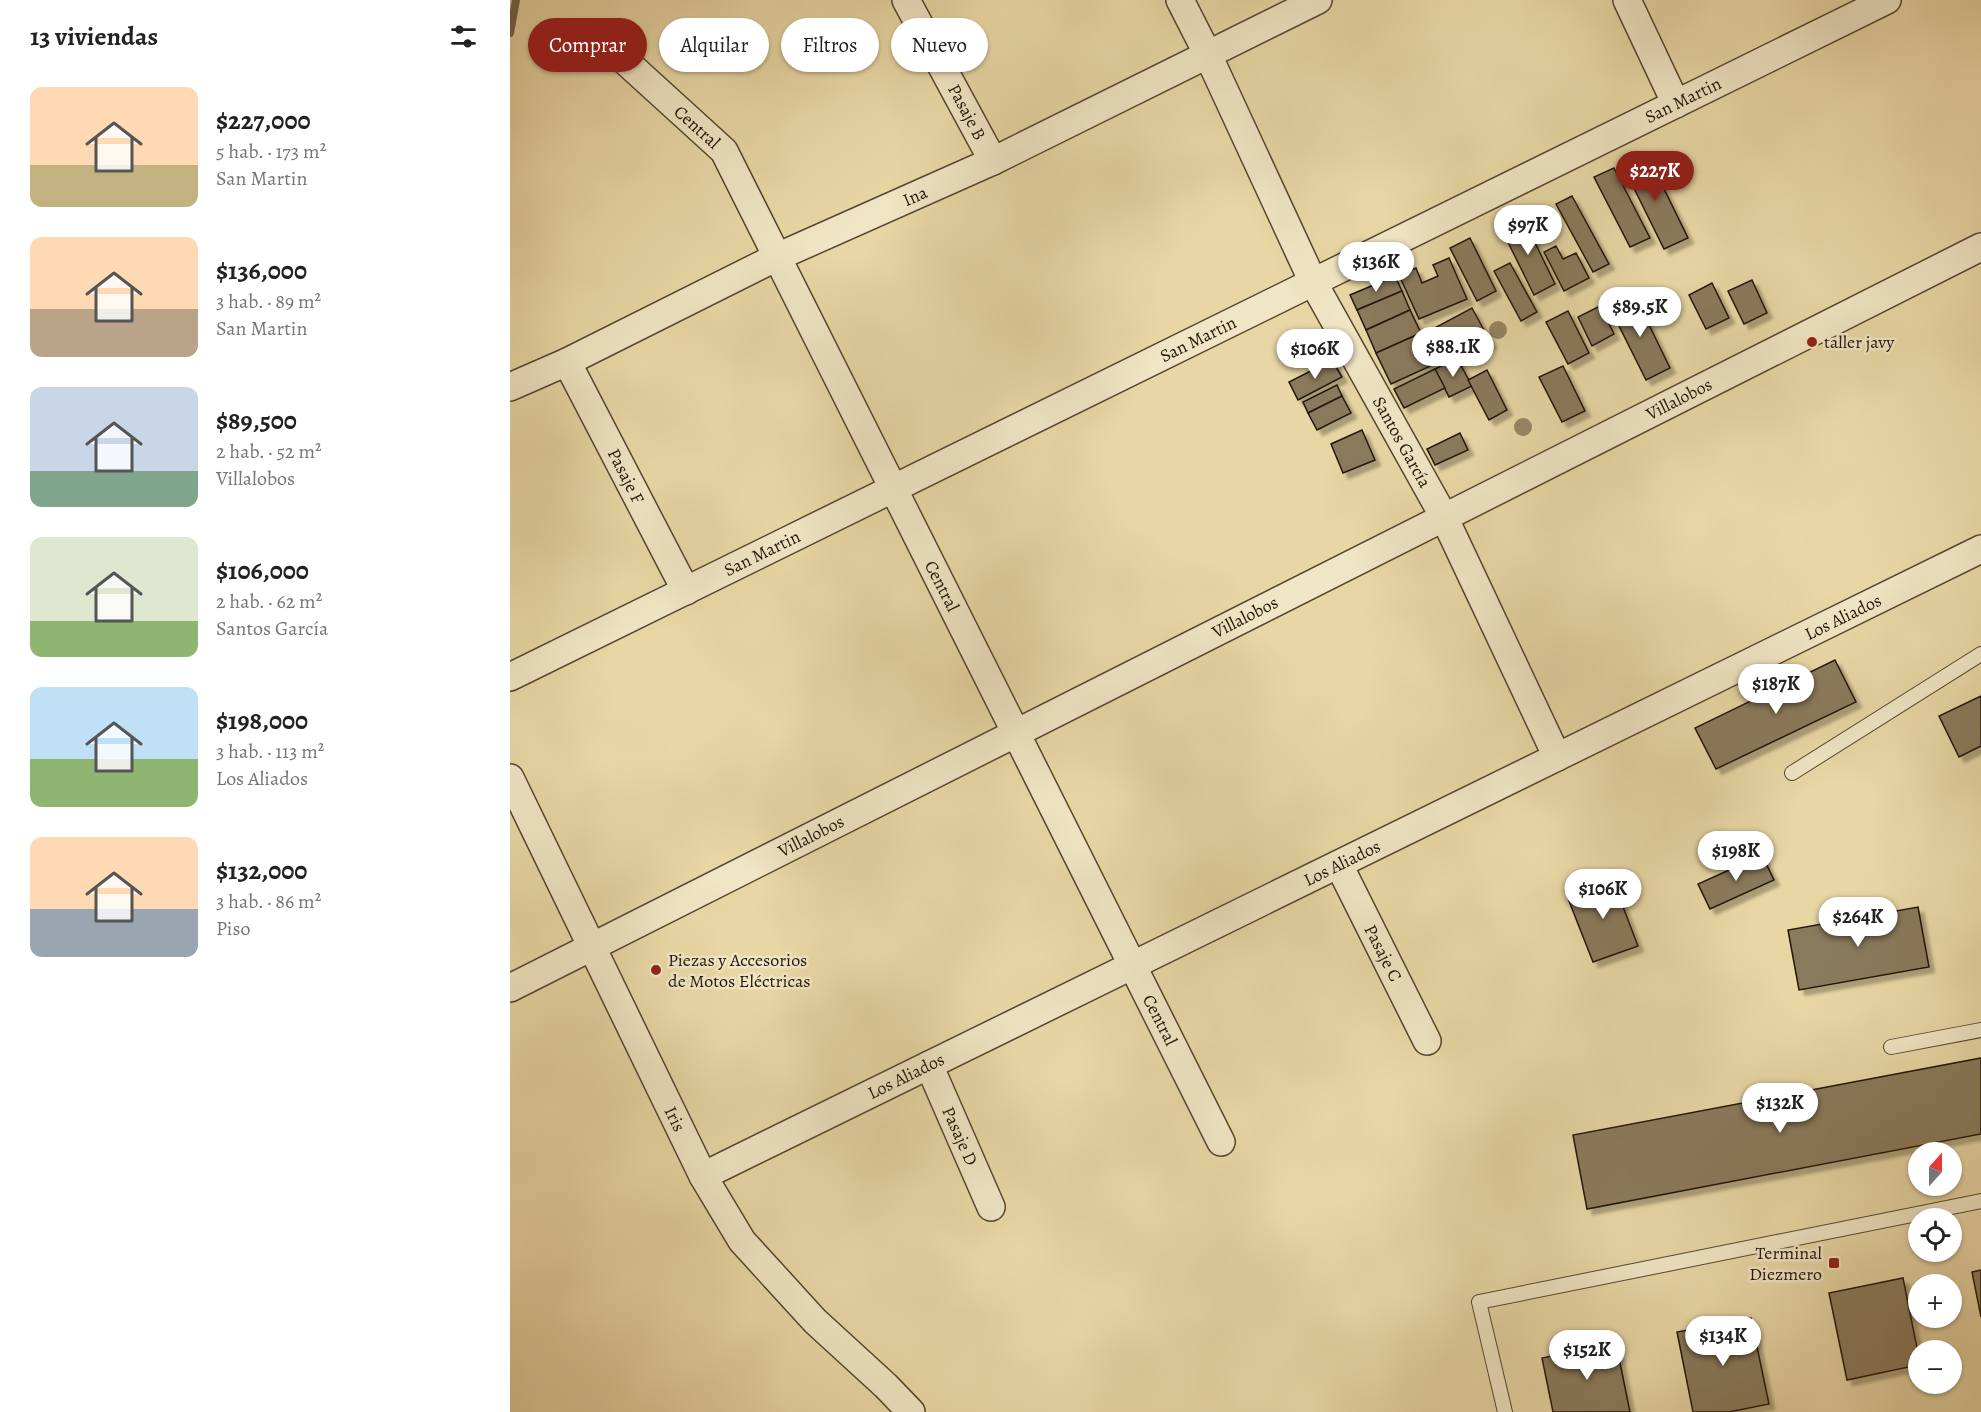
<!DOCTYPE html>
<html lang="es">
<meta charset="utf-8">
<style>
body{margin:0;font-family:Alegreya,serif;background:#f2f2f2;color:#222;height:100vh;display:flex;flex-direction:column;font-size:22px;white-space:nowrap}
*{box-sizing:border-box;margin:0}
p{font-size:20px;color:#767676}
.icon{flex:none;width:33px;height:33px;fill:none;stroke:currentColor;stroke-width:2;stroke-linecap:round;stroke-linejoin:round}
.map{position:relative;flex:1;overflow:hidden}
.sheet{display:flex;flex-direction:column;background:#fff;width:510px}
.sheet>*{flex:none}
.top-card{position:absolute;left:18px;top:18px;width:570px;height:54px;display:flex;gap:12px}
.needle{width:39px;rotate:21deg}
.controls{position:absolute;left:1398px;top:1142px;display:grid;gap:12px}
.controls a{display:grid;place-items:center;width:54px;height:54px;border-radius:50%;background:#fff;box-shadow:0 2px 4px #0004;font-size:30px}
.price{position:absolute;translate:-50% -51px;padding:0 14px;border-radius:21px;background:#fff;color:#222;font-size:20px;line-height:39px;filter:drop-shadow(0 2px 3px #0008)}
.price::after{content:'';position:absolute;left:50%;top:36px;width:18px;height:14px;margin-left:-9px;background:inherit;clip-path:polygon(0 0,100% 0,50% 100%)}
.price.on{background:#8f2418;color:#fff}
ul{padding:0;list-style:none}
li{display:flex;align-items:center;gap:18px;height:150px;padding:0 30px}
li span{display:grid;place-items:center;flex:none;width:168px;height:120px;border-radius:12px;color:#555}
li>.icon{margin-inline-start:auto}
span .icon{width:72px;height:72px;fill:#fffc;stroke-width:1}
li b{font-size:26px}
h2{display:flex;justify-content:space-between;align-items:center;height:72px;padding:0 30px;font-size:26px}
.tag{padding:0 21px;border-radius:27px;background:#fff;box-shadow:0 2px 4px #0004;font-size:21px;line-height:54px}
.tag.on{background:#8f2418;color:#fff}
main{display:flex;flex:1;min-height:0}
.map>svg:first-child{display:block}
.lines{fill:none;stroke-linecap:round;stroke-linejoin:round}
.stream{stroke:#716247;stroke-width:8}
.building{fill:#8a7a5b;stroke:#24150a;stroke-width:1.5;filter:url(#shadow)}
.lane-casing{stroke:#554631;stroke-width:16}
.street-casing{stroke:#554631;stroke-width:30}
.lane{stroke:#f0e5c4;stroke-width:14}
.street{stroke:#f0e5c4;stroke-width:27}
.tree{fill:#978765}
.poi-dot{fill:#8f2418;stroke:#f0e5c4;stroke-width:2}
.labels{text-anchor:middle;stroke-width:5;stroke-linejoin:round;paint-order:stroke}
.street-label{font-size:18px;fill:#24150a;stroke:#f0e5c4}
.poi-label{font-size:18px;fill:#24150a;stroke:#f0e5c4;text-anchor:start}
</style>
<main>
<section class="sheet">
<h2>13 viviendas<svg class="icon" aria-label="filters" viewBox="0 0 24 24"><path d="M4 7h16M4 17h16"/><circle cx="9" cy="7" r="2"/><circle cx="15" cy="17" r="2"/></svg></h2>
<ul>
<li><span style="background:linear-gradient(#ffd9b3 65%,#c2b280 0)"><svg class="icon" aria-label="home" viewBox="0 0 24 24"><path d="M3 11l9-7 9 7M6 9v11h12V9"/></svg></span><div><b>$227,000</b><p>5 hab. · 173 m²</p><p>San Martin</p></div></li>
<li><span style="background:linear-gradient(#ffd9b3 60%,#b9a48a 0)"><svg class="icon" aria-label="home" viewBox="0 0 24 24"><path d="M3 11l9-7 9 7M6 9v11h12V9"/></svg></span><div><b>$136,000</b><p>3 hab. · 89 m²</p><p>San Martin</p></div></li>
<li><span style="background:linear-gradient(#c9d6e8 70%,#7fa58c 0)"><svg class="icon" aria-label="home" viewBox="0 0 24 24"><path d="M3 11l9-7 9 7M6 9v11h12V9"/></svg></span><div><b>$89,500</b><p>2 hab. · 52 m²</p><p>Villalobos</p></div></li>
<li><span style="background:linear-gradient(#dfe7d0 70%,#8fb573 0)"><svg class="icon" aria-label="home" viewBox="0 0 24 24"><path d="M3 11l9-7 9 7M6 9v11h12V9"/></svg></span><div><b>$106,000</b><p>2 hab. · 62 m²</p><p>Santos García</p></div></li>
<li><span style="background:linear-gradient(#bfe0f5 60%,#8fb573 0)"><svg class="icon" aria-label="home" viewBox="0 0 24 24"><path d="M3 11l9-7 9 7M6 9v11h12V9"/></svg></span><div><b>$198,000</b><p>3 hab. · 113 m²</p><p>Los Aliados</p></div></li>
<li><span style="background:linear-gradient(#ffd9b3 60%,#9aa5b1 0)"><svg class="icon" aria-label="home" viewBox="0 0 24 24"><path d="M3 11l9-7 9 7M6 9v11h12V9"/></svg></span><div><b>$132,000</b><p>3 hab. · 86 m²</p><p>Piso</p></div></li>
</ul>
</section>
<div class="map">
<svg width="1471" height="1412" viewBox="0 0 1471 1412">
<defs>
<filter id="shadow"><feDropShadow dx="5.5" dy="5.5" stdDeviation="1.5" flood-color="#0004"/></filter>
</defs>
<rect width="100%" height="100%" fill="#e8d7a5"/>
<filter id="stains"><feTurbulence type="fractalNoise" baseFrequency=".00333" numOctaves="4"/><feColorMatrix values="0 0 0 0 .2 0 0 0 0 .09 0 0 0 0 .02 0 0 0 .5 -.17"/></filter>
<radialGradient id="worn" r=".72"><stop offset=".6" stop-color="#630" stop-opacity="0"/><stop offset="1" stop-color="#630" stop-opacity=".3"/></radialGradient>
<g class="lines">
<!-- stream -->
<path class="stream" d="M 0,33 L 6,0"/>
</g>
<!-- building -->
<g class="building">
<path d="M 1137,154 L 1178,238 L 1154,249 L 1113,166 Z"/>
<path d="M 1104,168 L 1140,238 L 1120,247 L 1084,177 Z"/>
<path d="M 1062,196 L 1099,264 L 1083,272 L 1046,204 Z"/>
<path d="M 1013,218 L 1045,284 L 1024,295 L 991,228 Z"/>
<path d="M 960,238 L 986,291 L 967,301 L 940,248 Z"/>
<path d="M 1046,246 L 1053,259 L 1066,253 L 1079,278 L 1054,291 L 1034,252 Z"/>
<path d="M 939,258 L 957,299 L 909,319 L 889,275 L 906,268 L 912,283 L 928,276 L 923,265 Z"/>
<path d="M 1000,263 L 1027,312 L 1011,321 L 984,271 Z"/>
<path d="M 885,276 L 892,291 L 847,310 L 840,295 Z"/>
<path d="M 1242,280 L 1257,313 L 1234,324 L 1218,291 Z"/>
<path d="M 1202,283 L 1219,318 L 1196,329 L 1179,295 Z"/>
<path d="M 892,291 L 900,310 L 856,330 L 847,310 Z"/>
<path d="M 1125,296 L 1160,368 L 1136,380 L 1100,308 Z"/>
<path d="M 1090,306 L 1104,334 L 1082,346 L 1068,317 Z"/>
<path d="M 962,308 L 981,343 L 959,354 L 951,338 L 929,350 L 919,331 Z"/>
<path d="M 900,310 L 911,333 L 866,353 L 856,330 Z"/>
<path d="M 1058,311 L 1079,353 L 1058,364 L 1036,322 Z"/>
<path d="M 911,333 L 925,364 L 881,384 L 866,353 Z"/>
<path d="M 947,358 L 962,386 L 939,397 L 925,369 Z"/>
<path d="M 822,360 L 832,377 L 788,400 L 779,382 Z"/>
<path d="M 1053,366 L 1075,411 L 1052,422 L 1029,377 Z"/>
<path d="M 925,369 L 935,388 L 894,408 L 884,389 Z"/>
<path d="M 977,370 L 997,410 L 979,420 L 958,380 Z"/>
<path d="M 827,385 L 832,396 L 798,413 L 793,402 Z"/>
<path d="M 832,396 L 841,413 L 807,430 L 798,413 Z"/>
<path d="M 852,430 L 865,460 L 833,473 L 821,444 Z"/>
<path d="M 950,433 L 958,450 L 925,465 L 917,449 Z"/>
<path d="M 1325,660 L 1346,702 L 1206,769 L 1185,728 Z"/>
<path d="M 1471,696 L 1471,746 L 1449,757 L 1429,716 Z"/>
<path d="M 1252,855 L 1264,880 L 1200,909 L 1188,884 Z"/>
<path d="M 1102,878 L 1128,946 L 1083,962 L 1057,896 Z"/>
<path d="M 1408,907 L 1419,967 L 1289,990 L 1278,930 Z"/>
<path d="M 1471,1058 L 1471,1134 L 1077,1209 L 1063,1135 Z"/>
<path d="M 1471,1270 L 1471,1317 L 1462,1272 Z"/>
<path d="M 1393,1278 L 1408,1353 L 1408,1365 L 1337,1380 L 1319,1293 Z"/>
<path d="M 1241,1318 L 1259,1404 L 1219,1412 L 1183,1412 L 1167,1332 Z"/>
<path d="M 1106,1343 L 1120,1412 L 1043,1412 L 1032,1358 Z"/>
</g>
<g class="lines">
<defs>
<g id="lane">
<path d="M 1282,773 L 1471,654"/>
<path d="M 1381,1047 L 1471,1030"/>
<path d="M 995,1412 L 969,1302 L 1471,1201"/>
</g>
<g id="street">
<path d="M 396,0 L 483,161"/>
<path d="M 670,0 L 698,55 L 803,282 L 934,517 L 1047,757"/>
<path d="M 1117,0 L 1166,104"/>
<path d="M 113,59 L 214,151 L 711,1142"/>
<path d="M 57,362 L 176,591"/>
<path d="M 0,387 L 57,362 L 267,257 L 483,161 L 808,0"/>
<path d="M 0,677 L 1377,0"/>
<path d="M 0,778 L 193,1176 L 232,1241 L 305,1321 L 376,1386 L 401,1412"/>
<path d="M 829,865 L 917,1041"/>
<path d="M 0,988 L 1471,247"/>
<path d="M 419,1065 L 481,1207"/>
<path d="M 193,1176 L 1471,549"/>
</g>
</defs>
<!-- lane casing -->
<use href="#lane" class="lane-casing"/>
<!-- street casing -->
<use href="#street" class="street-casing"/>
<!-- lane -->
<use href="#lane" class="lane"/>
<!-- street -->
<use href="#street" class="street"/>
</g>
<!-- trees -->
<g class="tree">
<circle cx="988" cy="330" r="9"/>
<circle cx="1013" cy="427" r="9"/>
</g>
<!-- markers -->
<g class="poi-dot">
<circle cx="1302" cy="342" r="6"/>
<circle cx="146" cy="970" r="6"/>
<rect x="1318" y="1257" width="12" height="12" rx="3"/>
</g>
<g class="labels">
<!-- street labels -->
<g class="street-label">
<text transform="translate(1173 100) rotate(-26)" y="6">San Martin</text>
<text transform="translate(457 112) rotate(62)" y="6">Pasaje B</text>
<text transform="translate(187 127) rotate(42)" y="6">Central</text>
<text transform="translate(405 196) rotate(-24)" y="6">Ina</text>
<text transform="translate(688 339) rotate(-26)" y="6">San Martin</text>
<text transform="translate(1169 399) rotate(-27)" y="6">Villalobos</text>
<text transform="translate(892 442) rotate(61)" y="6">Santos García</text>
<text transform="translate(116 476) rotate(63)" y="6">Pasaje F</text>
<text transform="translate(252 553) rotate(-26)" y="6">San Martin</text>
<text transform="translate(432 586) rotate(63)" y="6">Central</text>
<text transform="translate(735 617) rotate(-27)" y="6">Villalobos</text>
<text transform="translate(1333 617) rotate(-26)" y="6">Los Aliados</text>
<text transform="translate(301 836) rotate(-27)" y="6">Villalobos</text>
<text transform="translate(832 863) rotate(-26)" y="6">Los Aliados</text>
<text transform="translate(873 953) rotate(63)" y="6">Pasaje C</text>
<text transform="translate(650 1020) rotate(63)" y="6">Central</text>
<text transform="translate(396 1076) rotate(-26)" y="6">Los Aliados</text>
<text transform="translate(165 1119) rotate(64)" y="6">Iris</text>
<text transform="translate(450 1136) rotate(66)" y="6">Pasaje D</text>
</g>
<!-- poi labels -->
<g class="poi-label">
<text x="1314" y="348">taller javy</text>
<text x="158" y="966">Piezas y Accesorios<tspan x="158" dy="21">de Motos Eléctricas</tspan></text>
<text x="1312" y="1259" text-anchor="end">Terminal<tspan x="1312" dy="21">Diezmero</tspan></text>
</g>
</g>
<rect width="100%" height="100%" filter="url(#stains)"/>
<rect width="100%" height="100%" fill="url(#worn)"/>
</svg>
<div class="controls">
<a><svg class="needle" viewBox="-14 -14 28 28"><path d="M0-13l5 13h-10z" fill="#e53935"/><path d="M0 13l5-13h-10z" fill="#767676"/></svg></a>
<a><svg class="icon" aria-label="locate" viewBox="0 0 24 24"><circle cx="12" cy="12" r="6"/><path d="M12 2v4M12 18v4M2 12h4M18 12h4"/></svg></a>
<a>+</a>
<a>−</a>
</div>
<b class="price on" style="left:1145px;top:202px">$227K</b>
<b class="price" style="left:1018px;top:256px">$97K</b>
<b class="price" style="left:866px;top:293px">$136K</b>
<b class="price" style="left:1130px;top:338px">$89.5K</b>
<b class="price" style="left:943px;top:378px">$88.1K</b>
<b class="price" style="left:805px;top:380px">$106K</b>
<b class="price" style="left:1266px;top:715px">$187K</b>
<b class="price" style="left:1226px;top:882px">$198K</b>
<b class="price" style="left:1093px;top:920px">$106K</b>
<b class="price" style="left:1348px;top:948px">$264K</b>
<b class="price" style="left:1270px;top:1134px">$132K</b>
<b class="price" style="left:1213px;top:1367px">$134K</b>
<b class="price" style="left:1077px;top:1381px">$152K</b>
<div class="top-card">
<a class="tag on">Comprar</a>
<a class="tag">Alquilar</a>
<a class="tag">Filtros</a>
<a class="tag">Nuevo</a>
</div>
</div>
</main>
